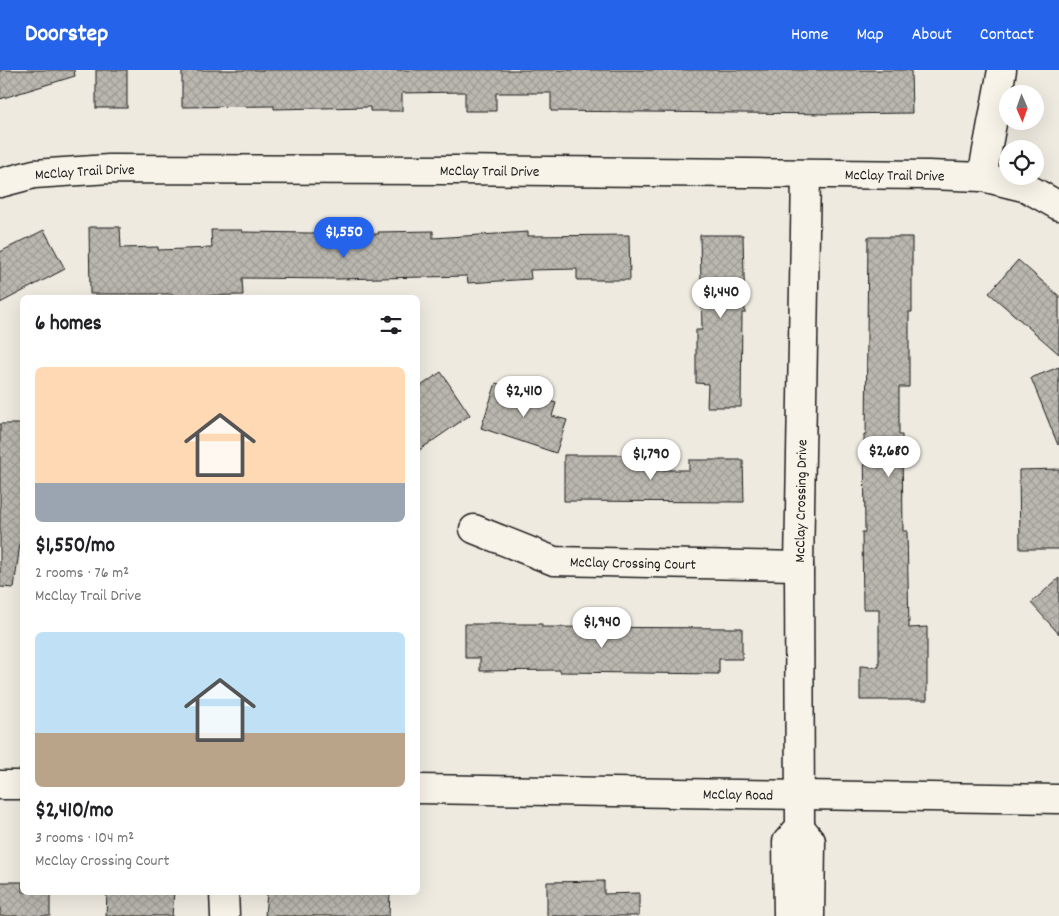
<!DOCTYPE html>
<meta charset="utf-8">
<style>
body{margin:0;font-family:Dekko,sans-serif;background:#f2f2f2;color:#202124;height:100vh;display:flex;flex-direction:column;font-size:19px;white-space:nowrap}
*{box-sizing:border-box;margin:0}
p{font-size:16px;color:#757577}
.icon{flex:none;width:28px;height:28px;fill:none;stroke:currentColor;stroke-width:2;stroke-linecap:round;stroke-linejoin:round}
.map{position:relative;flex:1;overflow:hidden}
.panel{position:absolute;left:20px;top:225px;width:400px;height:600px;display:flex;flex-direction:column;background:#fff;border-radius:8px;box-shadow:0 5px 20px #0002}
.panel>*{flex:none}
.needle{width:32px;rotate:178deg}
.tools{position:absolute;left:999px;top:15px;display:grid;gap:10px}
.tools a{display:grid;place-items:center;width:45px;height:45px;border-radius:50%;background:#fff;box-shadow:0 5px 20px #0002;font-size:25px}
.price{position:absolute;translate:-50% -42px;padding:0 11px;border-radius:18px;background:#fff;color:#222;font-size:16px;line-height:32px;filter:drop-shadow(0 1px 2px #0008)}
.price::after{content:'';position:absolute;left:50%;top:30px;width:15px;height:11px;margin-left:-8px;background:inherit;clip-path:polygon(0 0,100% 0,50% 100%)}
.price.on{background:#2563eb;color:#fff}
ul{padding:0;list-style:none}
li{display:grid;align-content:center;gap:10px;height:265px;padding:0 15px}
li span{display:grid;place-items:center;height:155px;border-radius:8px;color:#555}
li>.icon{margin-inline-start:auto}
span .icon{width:90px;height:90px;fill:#fffc;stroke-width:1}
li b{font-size:21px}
h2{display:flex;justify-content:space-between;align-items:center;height:60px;padding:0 15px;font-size:21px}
header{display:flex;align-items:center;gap:30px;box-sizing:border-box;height:70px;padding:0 25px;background:#2563eb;color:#fff}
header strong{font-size:24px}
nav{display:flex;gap:28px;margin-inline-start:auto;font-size:18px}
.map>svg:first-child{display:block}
.building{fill:url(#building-cross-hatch);stroke:#1c1c1c}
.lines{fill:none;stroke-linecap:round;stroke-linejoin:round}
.street-casing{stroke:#1c1c1c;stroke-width:31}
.secondary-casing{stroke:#1c1c1c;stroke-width:31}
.street{stroke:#f7f3e8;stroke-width:28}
.secondary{stroke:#f7f3e8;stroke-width:28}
.labels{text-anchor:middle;stroke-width:4;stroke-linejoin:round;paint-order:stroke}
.street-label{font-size:15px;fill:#1c1c1c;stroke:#f7f3e8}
</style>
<header>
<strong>Doorstep</strong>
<nav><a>Home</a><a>Map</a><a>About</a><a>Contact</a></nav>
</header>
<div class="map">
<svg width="1059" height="846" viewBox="0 0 1059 846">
<defs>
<pattern id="building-cross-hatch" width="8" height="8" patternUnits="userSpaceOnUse" patternTransform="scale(1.25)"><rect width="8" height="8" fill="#bab7af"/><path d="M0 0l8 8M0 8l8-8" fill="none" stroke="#9f9d96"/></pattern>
</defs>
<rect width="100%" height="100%" fill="#eeeae0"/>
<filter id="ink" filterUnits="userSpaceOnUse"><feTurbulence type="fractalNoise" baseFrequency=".02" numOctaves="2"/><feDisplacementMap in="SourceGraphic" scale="10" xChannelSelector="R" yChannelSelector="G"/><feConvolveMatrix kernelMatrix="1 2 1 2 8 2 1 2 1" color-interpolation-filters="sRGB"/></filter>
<g filter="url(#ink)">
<!-- building -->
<g class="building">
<path d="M 0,0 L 74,0 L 75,6 L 0,29 Z"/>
<rect x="96" y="0" width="31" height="38"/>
<path d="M 182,0 L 911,0 L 912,43 L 831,44 L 551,41 L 551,23 L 496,23 L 496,41 L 465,41 L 465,22 L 402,23 L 402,41 L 370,41 L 370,37 L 274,39 L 274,36 L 182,37 Z"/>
<path d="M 89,157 L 120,157 L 121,178 L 158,177 L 158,180 L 212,178 L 211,160 L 242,160 L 242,162 L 379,164 L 378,162 L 433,161 L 433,168 L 528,162 L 528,166 L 629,165 L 630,210 L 577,210 L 577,199 L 530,200 L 531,209 L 468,213 L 467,206 L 338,209 L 242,208 L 243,225 L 172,226 L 172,224 L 90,224 Z"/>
<path d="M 44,160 L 65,199 L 0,233 L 0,182 Z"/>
<path d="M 700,165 L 743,165 L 745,243 L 742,243 L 741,337 L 707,337 L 708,314 L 696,313 L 696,260 L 702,260 Z"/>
<path d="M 868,167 L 912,167 L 912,242 L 909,242 L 909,317 L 899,317 L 899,365 L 902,365 L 903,461 L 907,461 L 909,558 L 927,557 L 927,630 L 860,630 L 860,596 L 879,597 L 879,539 L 863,539 L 862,462 L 865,462 L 864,365 L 866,365 Z"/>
<path d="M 1018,190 L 1059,226 L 1059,284 L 989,223 Z"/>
<path d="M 1059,297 L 1059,374 L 1058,375 L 1031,308 Z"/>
<path d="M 441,302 L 470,345 L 418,381 L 418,318 Z"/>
<path d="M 496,313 L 556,333 L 552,346 L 567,350 L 556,383 L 481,358 Z"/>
<path d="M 0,354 L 22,354 L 22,459 L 14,518 L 0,517 Z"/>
<path d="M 564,385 L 641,385 L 641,400 L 689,400 L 689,390 L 743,390 L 744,432 L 564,431 Z"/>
<path d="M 1059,399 L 1059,479 L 1020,479 L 1019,400 Z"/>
<path d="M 1059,508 L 1059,564 L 1031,533 Z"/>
<path d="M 465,554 L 542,554 L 542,557 L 742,558 L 742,589 L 719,589 L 719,604 L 560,602 L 560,600 L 480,601 L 480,588 L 465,588 Z"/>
<path d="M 604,811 L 604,824 L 639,823 L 639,846 L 547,846 L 547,812 Z"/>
<path d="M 0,812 L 22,812 L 22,822 L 50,822 L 50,846 L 0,846 Z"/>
<path d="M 107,822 L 174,822 L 172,846 L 106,846 Z"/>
<path d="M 267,822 L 390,822 L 389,846 L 265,846 Z"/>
</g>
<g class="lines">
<defs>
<g id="street">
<path d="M 982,107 L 1002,0"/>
<path id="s1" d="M 0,113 L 34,104 L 109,99 L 456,100 L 928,105 L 982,107 L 1027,118 L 1059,136"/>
<path id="s2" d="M 474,459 L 554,491 L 799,496"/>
<path d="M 800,757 L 811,771 L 810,846"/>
<path d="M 224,822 L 225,846"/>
<path id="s3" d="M 788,846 L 787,772 L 800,757 L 799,496 L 806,105"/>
</g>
<g id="secondary">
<path d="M 0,715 L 22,715"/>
<path id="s4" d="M 418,719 L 1059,729"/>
</g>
</defs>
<!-- street casing -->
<use href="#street" class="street-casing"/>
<!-- secondary casing -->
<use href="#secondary" class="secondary-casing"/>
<!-- street -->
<use href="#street" class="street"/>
<!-- secondary -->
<use href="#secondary" class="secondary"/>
</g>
</g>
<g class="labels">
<!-- street labels -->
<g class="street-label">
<text dy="5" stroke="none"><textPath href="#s1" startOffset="491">McClay Trail Drive</textPath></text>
<text dy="5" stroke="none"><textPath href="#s1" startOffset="86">McClay Trail Drive</textPath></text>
<text dy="5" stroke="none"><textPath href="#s1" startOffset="896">McClay Trail Drive</textPath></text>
<text dy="5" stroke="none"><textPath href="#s3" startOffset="420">McClay Crossing Drive</textPath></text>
<text dy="5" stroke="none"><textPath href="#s2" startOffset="165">McClay Crossing Court</textPath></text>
<text dy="5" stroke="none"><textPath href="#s4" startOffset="320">McClay Road</textPath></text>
</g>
</g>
</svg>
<div class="tools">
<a><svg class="needle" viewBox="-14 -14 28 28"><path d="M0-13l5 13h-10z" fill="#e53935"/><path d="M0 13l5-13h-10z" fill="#757577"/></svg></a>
<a><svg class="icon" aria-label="locate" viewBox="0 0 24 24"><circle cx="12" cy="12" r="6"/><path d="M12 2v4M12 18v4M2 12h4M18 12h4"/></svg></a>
</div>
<b class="price on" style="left:344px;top:189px">$1,550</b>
<b class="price" style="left:721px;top:249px">$1,440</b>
<b class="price" style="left:524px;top:348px">$2,410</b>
<b class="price" style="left:889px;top:408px">$2,680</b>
<b class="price" style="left:651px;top:411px">$1,790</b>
<b class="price" style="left:602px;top:579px">$1,940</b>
<section class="panel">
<h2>6 homes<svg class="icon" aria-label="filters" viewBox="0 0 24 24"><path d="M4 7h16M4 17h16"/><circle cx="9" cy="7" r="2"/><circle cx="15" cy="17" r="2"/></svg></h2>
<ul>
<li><span style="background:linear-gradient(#ffd9b3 75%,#9aa5b1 0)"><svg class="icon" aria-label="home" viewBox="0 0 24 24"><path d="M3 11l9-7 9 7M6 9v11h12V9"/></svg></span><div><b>$1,550/mo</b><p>2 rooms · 76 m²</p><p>McClay Trail Drive</p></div></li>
<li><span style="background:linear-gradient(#bfe0f5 65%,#b9a48a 0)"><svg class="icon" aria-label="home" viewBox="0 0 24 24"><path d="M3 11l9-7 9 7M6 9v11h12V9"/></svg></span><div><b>$2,410/mo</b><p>3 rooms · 104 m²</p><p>McClay Crossing Court</p></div></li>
</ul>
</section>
</div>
